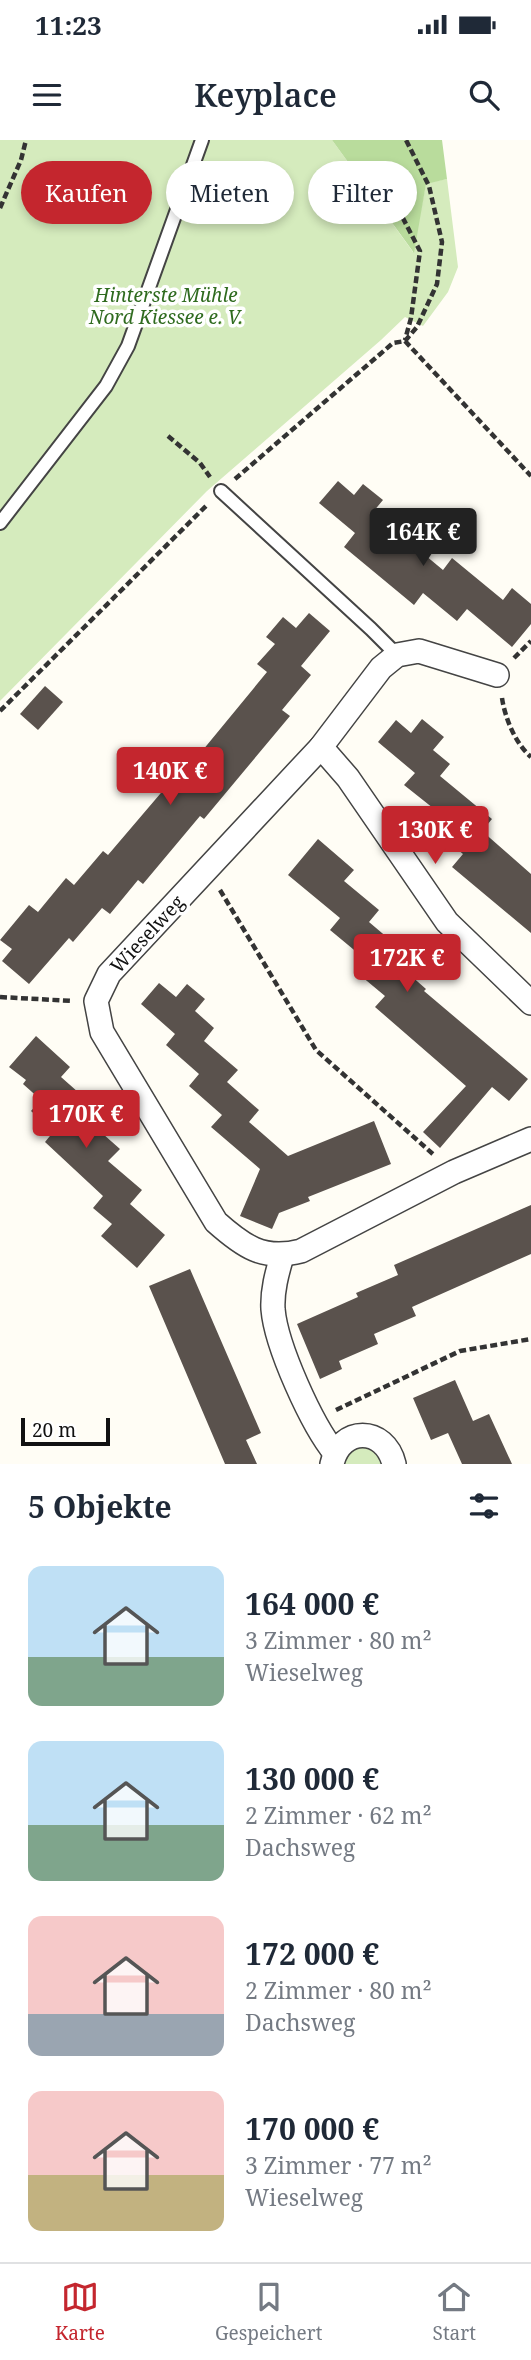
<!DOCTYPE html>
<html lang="de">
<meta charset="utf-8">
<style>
body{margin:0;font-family:"Noto Serif",serif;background:#f2f2f3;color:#1f2937;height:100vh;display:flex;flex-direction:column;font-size:26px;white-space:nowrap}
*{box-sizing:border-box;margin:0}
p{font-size:23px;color:#747a83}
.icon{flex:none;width:38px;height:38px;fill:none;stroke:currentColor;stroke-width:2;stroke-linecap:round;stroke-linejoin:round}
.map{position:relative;height:1324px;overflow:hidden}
.drawer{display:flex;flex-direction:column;background:#fff;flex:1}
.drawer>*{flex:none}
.banner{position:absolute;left:21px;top:21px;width:490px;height:63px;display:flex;gap:14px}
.scale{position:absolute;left:21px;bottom:18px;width:89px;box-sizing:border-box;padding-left:7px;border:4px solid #111;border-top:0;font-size:19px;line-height:24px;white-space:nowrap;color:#111;-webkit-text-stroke:5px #fff;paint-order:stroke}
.price{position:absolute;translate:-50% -60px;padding:0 16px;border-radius:7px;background:#c4262e;color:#fff;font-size:23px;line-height:46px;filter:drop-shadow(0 2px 4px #0008)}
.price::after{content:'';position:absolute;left:50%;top:42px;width:21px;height:16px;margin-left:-10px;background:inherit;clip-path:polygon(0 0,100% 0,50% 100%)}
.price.active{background:#222;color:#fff}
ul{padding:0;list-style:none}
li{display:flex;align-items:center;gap:21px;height:175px;padding:0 28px}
li span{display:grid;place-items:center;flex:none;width:196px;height:140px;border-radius:14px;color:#555}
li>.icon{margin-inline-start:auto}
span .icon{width:84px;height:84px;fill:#fffc;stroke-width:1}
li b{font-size:30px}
h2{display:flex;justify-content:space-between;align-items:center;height:84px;padding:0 28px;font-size:30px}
.tag{padding:0 24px;border-radius:32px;background:#fff;box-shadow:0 4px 10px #0003;font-size:24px;line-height:63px}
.tag.active{background:#c4262e;color:#fff}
.status{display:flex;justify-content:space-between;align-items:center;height:49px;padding:0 35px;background:#fff;direction:ltr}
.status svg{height:19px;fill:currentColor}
header{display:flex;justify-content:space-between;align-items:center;height:91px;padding:0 28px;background:#fff;font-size:32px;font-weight:600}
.tabs{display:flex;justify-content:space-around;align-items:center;height:98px;border-top:2px solid #e0e1e3;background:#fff;font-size:19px;color:#747a83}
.tabs a{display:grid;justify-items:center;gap:4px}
.tabs .active{color:#c4262e}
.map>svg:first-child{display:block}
.green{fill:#d5ebbd}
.forest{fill:#b9dc9c}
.building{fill:#5a524d}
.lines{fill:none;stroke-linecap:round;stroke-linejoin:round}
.service-casing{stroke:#444;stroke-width:16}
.minor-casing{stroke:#444;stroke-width:26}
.path{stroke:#333;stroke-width:4.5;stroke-dasharray:7 3.5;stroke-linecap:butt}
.service{stroke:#fff;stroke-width:12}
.minor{stroke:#fff;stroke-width:23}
.labels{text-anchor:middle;stroke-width:7;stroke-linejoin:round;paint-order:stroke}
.park-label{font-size:19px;font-style:italic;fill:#2f6b1f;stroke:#fff}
.street-label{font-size:19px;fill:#111;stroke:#fff}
</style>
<div class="status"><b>11:23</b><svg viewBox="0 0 49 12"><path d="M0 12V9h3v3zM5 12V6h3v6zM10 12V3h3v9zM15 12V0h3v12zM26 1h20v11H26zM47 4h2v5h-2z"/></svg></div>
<header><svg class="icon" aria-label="menu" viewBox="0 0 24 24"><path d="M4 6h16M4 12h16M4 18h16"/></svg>Keyplace<svg class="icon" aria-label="search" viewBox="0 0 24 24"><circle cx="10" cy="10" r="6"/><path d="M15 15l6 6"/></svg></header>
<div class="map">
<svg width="531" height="1324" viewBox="0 0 531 1324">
<rect width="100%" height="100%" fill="#fffdf5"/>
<!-- green -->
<g class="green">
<path d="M 0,0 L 332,0 L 413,112 L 426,43 L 447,39 L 458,127 L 448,152 L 423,186 L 405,177 L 381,200 L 207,351 L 0,561 Z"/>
<path d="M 358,1305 L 372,1306 L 385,1324 L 342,1324 L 343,1319 Z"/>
</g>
<!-- forest -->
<path class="forest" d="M 332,0 L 442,0 L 447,39 L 426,44 L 414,113 Z"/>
<!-- building -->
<g class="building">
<path d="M 338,341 L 354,355 L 363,344 L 383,360 L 373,372 L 443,430 L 452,418 L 503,460 L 512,448 L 531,464 L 531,484 L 512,507 L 467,469 L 457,481 L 423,453 L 414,465 L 344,407 L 355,393 L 319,363 Z"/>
<path d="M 309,473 L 330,491 L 301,526 L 311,535 L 282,570 L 290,576 L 204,679 L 200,676 L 143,744 L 138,740 L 110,774 L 102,768 L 73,802 L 69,798 L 29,844 L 2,821 L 12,809 L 0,800 L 29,765 L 38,772 L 66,738 L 74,745 L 103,711 L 108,715 L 166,647 L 170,650 L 267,532 L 257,524 L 275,504 L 266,497 L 283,477 L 296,488 Z"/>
<path d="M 45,546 L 63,562 L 38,590 L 20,574 Z"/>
<path d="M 422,579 L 444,597 L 433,610 L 450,624 L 440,636 L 492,679 L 482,691 L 531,734 L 531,793 L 452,727 L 463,714 L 428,685 L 438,672 L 404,645 L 415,633 L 378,602 L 396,580 L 411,593 Z"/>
<path d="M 318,699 L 354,730 L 344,741 L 379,770 L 369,782 L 402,810 L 393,820 L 426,849 L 424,851 L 528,939 L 509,961 L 492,947 L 440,1008 L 423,992 L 466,946 L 375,867 L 385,856 L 355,831 L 365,819 L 330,790 L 340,778 L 288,735 Z"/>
<path d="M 159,843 L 176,857 L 187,844 L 205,859 L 195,871 L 214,888 L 204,901 L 238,930 L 227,942 L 259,970 L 249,982 L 288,1016 L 374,981 L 391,1024 L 308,1057 L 310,1061 L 279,1073 L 272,1089 L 240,1076 L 260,1029 L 211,987 L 222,975 L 189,946 L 199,934 L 166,905 L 175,894 L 141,864 Z"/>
<path d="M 36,896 L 70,927 L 61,937 L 96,968 L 86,979 L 120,1009 L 108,1021 L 142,1050 L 130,1064 L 165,1095 L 137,1128 L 101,1096 L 112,1084 L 93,1068 L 103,1056 L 45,1002 L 54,991 L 31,971 L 41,960 L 23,944 L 26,940 L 9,927 Z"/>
<path d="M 531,1065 L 531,1114 L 412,1167 L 416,1176 L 374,1194 L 378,1204 L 339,1221 L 342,1229 L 320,1239 L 297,1184 L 358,1157 L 356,1153 L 398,1135 L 394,1125 Z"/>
<path d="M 190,1129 L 261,1293 L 246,1300 L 257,1324 L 225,1324 L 149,1146 Z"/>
<path d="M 455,1240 L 473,1281 L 489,1274 L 512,1324 L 462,1324 L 448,1293 L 431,1300 L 413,1258 Z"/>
</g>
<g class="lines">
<defs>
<g id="service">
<path d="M 221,351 L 371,489 L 397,515"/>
<path d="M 0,383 L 106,246 L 128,206 L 202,0"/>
</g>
<g id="minor">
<path d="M 497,535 L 419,511 L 397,515 L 381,528 L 321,607 L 109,834 L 96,861 L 102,892 L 216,1082 C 243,1106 263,1121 301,1111 L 454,1032 L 531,999"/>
<path d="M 321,607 L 348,638 L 447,782 L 531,863"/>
<path d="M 282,1116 C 277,1133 272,1151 273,1169 C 276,1206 312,1285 335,1313"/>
<path d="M 332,1324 C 340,1286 385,1286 394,1324"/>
</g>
</defs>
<!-- service casing -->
<use href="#service" class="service-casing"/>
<!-- minor casing -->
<use href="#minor" class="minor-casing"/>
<!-- path -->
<g class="path">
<path d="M 393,59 L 420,111 L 411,178 L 405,200"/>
<path d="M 0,68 L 21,20 L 26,0"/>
<path d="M 405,201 L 531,336"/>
<path d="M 168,296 L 200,323 L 210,337"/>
<path d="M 235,339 L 393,203 L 405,201 L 417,187 L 437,144 L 442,102 L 429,46 L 406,0"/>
<path d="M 514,518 L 531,501"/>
<path d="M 502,558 C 505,578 515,603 531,617"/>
<path d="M 0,571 L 208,364"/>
<path d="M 220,750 L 316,910 L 434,1015"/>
<path d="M 0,857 L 73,861"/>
<path d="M 336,1270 L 460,1211 L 531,1199"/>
</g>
<!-- service -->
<use href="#service" class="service"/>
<!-- minor -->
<use href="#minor" class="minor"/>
</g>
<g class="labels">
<!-- park labels -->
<g class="park-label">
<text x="166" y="162">Hinterste Mühle<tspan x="166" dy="22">Nord Kiessee e. V.</tspan></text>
</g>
<!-- street labels -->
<g class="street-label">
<text transform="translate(147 794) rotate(-47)" y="7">Wieselweg</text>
</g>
</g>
</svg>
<div class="scale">20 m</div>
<b class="price active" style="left:423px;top:428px">164K €</b>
<b class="price" style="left:170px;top:667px">140K €</b>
<b class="price" style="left:435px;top:726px">130K €</b>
<b class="price" style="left:407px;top:854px">172K €</b>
<b class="price" style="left:86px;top:1010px">170K €</b>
<div class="banner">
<a class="tag active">Kaufen</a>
<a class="tag">Mieten</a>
<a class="tag">Filter</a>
</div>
</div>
<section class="drawer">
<h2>5 Objekte<svg class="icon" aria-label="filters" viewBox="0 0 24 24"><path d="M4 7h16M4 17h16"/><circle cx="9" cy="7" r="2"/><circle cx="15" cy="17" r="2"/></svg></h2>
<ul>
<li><span style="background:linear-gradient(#bfe0f5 65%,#7fa58c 0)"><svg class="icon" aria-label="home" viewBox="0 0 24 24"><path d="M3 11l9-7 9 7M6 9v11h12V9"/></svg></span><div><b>164 000 €</b><p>3 Zimmer · 80 m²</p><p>Wieselweg</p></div></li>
<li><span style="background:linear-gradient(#bfe0f5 60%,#7fa58c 0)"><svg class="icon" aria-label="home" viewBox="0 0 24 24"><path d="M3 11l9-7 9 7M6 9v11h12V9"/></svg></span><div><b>130 000 €</b><p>2 Zimmer · 62 m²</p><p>Dachsweg</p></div></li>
<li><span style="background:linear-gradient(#f6c9c9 70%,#9aa5b1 0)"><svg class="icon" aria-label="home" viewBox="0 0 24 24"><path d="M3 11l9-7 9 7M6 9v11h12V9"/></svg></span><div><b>172 000 €</b><p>2 Zimmer · 80 m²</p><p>Dachsweg</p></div></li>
<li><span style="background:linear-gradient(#f6c9c9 60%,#c2b280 0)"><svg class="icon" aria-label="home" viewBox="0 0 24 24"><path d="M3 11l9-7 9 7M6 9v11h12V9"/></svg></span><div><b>170 000 €</b><p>3 Zimmer · 77 m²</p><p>Wieselweg</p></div></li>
</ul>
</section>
<nav class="tabs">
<a class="active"><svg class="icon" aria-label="map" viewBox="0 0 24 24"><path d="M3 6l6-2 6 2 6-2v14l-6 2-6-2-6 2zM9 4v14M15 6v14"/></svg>Karte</a>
<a><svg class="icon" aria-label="saved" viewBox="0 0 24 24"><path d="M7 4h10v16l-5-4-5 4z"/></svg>Gespeichert</a>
<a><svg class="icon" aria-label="home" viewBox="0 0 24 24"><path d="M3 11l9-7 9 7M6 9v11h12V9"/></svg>Start</a>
</nav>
